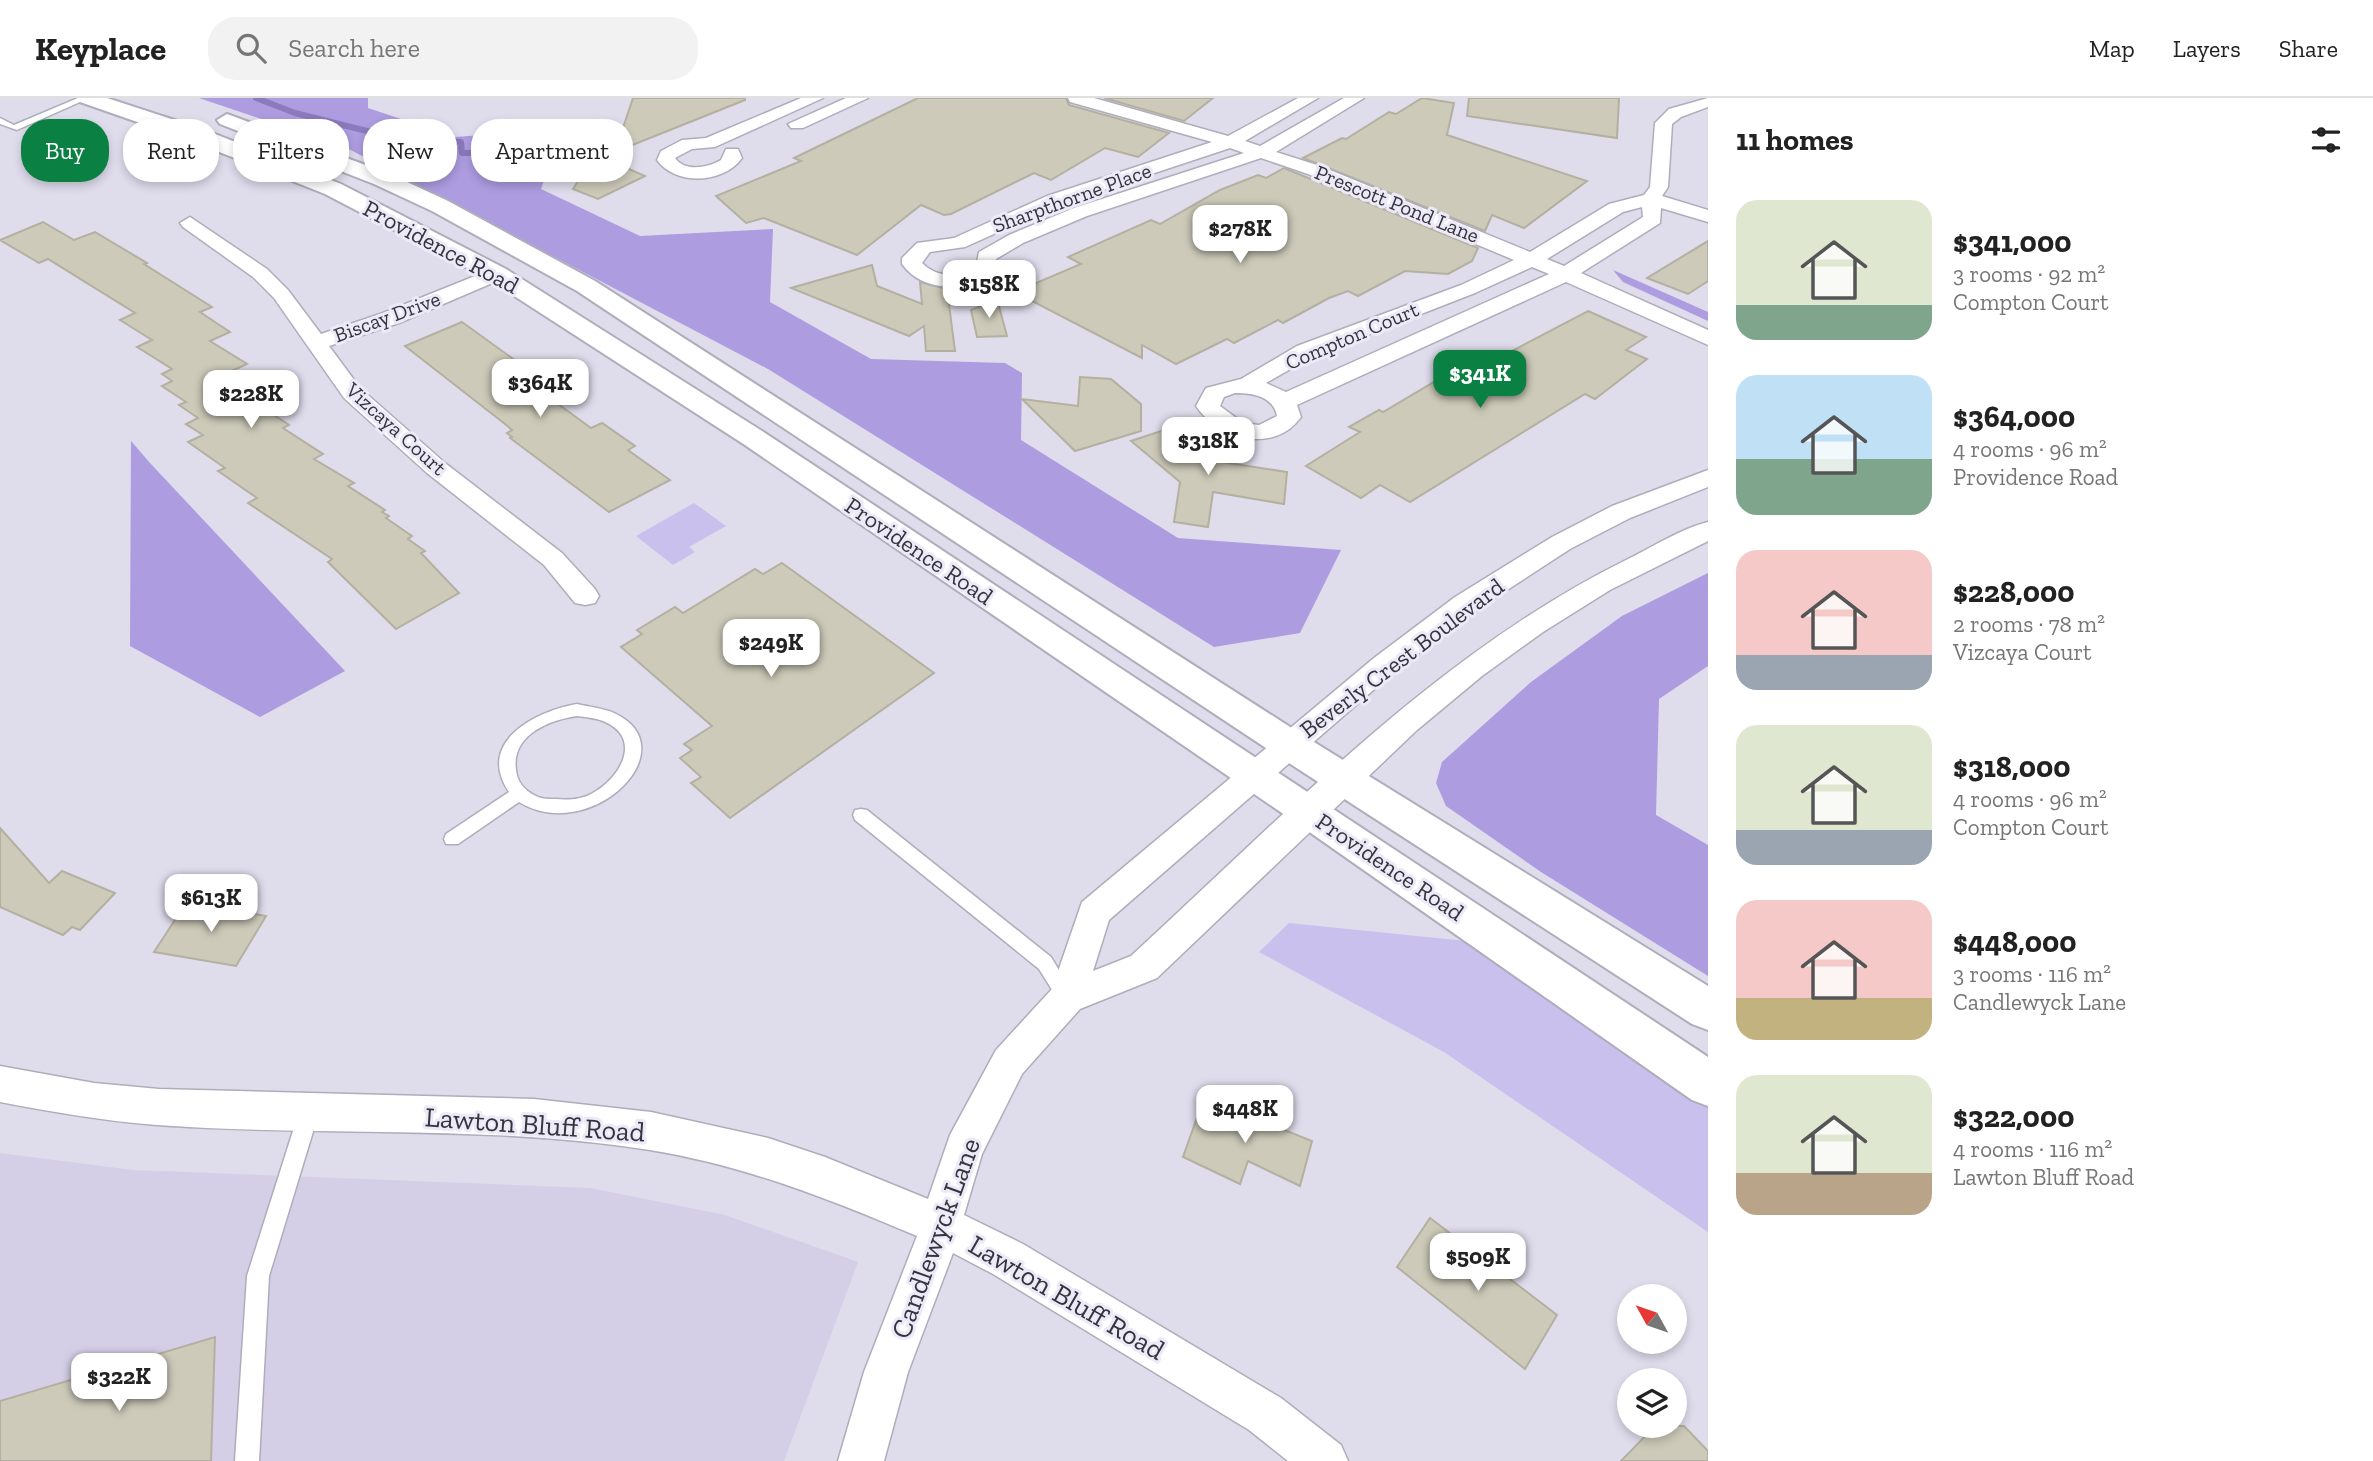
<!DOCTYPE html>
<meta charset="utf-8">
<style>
body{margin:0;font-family:"Zilla Slab",serif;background:#f2f2f2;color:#222;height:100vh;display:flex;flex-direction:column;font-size:26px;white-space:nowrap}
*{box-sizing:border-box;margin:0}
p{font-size:23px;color:#767676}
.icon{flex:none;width:38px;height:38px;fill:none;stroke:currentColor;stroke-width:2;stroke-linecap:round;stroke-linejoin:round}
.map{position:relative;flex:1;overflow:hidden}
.sheet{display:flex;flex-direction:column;background:#fff;width:665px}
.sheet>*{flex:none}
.hud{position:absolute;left:21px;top:21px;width:665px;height:63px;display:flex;gap:14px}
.needle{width:46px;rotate:310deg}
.controls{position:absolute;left:1617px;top:1186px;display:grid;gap:14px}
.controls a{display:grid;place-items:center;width:70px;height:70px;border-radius:50%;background:#fff;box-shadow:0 4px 10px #0003;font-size:35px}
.price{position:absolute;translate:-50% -60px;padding:0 16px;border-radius:14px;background:#fff;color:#222;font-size:23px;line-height:46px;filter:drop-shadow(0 2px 4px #0008)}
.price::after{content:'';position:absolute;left:50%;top:42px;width:21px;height:16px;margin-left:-10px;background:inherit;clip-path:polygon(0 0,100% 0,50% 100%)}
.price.active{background:#0b8043;color:#fff}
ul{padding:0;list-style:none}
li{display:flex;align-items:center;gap:21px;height:175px;padding:0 28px}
li span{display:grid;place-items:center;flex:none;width:196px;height:140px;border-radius:21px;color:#555}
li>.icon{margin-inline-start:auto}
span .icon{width:84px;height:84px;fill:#fffc;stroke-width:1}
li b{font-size:30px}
h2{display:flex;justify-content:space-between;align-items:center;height:84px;padding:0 28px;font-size:30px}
.chip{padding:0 24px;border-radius:28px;background:#fff;box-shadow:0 4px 10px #0003;font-size:24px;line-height:63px}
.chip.active{background:#0b8043;color:#fff}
header{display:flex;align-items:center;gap:42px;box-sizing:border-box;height:98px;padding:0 35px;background:#fff;border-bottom:2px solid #e0e0e0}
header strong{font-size:33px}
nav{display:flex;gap:38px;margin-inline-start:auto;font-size:24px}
.search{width:490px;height:63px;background:#f2f2f2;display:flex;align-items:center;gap:18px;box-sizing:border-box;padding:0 24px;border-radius:28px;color:#767676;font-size:26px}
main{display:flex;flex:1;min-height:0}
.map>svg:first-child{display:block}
.built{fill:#d4cfe7}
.green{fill:#cac0ed}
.forest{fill:#ad9ce0}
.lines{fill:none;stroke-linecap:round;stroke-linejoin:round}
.stream{stroke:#8b7abc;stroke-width:6}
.building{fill:#cdcab9;stroke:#b4b0a1;stroke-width:2}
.lane-casing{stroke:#afacbb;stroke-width:3}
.street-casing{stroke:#afacbb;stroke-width:3}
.primary-casing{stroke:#afacbb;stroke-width:4}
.lane{fill:#fff;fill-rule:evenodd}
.street{fill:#fff;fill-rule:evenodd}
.primary{fill:#fff;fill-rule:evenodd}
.labels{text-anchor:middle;stroke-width:6;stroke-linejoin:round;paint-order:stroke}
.far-street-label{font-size:21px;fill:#36343b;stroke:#ece9f9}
.street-label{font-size:24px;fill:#36343b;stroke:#ece9f9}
.near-street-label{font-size:28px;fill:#36343b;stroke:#ece9f9}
</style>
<header>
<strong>Keyplace</strong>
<div class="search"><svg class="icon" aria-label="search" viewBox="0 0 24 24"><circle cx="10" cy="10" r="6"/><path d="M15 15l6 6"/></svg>Search here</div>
<nav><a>Map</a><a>Layers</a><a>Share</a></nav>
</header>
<main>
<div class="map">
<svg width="1708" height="1363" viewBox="0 0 1708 1363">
<rect width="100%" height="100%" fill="#dfdcec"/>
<!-- built -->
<path class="built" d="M 0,1055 L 133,1072 L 590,1090 L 725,1117 L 858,1164 L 784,1363 L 0,1363 Z"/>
<!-- green -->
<g class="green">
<path d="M 694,405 L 726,428 L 689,449 L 695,454 L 673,467 L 636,438 Z"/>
<path d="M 1289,825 L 1476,844 L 1708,1001 L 1708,1134 L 1444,954 L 1259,854 Z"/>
</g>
<!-- forest -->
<g class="forest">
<path d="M 199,0 L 368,0 L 368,10 L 455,39 L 562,31 L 541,91 L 640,138 L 773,131 L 770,204 L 871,261 L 1005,265 L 1022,275 L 1021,342 L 1178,440 L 1341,452 L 1300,535 L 1214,549 L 768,271 L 345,49 Z"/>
<path d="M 1613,172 L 1708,214 L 1708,223 L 1623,184 Z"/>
<path d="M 131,343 L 150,365 L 345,573 L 260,619 L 130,548 Z"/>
<path d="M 1708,475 L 1708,568 L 1659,601 L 1656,717 L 1708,747 L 1708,878 L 1541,774 L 1446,708 L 1436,685 L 1442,664 L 1531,584 L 1622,518 Z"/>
</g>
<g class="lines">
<!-- stream -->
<path class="stream" d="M 256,0 L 295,15 L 395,40 L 461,44 L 462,55 L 540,55"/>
</g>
<!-- building -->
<g class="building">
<path d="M 633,0 L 745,0 L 745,2 L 615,54 Z"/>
<path d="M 918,0 L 1066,0 L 1069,7 L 1169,35 L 1138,59 L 1105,50 L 1051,82 L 1034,75 L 951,116 L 944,117 L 921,107 L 857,157 L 764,120 L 746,125 L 716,98 L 801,63 L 794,60 Z"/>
<path d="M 1104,0 L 1213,0 L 1184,23 Z"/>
<path d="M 1422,0 L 1454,5 L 1447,37 L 1587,83 L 1524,130 L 1492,117 L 1485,133 L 1303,60 L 1342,40 L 1346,41 L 1389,14 L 1396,16 Z"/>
<path d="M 1469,0 L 1619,0 L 1617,40 L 1467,18 Z"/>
<path d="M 595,56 L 645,78 L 598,101 L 573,91 Z"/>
<path d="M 1284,70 L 1478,150 L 1472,163 L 1448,176 L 1405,173 L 1358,198 L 1348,193 L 1329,200 L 1283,225 L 1278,222 L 1234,245 L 1227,241 L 1176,266 L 1142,247 L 1142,260 L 1015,194 L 1081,166 L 1068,159 L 1151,122 L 1160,126 L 1220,92 L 1258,77 L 1266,80 Z"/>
<path d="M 43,124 L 74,142 L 95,134 L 147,165 L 144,166 L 212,209 L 200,214 L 230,234 L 210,243 L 247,266 L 230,274 L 258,292 L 255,294 L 264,299 L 254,304 L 289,327 L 283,330 L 323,356 L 314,361 L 354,385 L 348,388 L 385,412 L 382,414 L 389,418 L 386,420 L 412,438 L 408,441 L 425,453 L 421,455 L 459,495 L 396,531 L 328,464 L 332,461 L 248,405 L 257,400 L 218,373 L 225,370 L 188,344 L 203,337 L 186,326 L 198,320 L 179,307 L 186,304 L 162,288 L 172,283 L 162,276 L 172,271 L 137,249 L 152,242 L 120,222 L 135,215 L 48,161 L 39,165 L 0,142 Z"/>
<path d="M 1708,143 L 1708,183 L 1688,196 L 1647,180 Z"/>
<path d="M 872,167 L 877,188 L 922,206 L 920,184 L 947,191 L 955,253 L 926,253 L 924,228 L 909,238 L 791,190 Z"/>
<path d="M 997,201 L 1007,238 L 977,239 L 971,212 Z"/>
<path d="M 1588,213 L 1646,239 L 1626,252 L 1647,261 L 1595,301 L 1585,296 L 1410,404 L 1380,387 L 1361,400 L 1306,368 L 1360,334 L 1349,329 L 1379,312 L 1383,314 L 1434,284 L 1440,287 L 1448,282 L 1460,288 L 1508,255 Z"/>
<path d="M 462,224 L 523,268 L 513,273 L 591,330 L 602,325 L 635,348 L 628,352 L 670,382 L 609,414 L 510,340 L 512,339 L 507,335 L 512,332 L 505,326 L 405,248 Z"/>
<path d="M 1080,279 L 1111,281 L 1141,306 L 1141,333 L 1075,353 L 1022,301 L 1078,308 Z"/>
<path d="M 1170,330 L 1209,362 L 1287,374 L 1284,406 L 1213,394 L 1208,429 L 1174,424 L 1180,384 L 1131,343 Z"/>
<path d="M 782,465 L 934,575 L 730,720 L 691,685 L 701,679 L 680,660 L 692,652 L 684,646 L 712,628 L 621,549 L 642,536 L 637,532 L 675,509 L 683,515 L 755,471 L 763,476 Z"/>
<path d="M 0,730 L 49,785 L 62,773 L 115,795 L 80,832 L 72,829 L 63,837 L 0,809 Z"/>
<path d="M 186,805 L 266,818 L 236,868 L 154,854 Z"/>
<path d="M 1204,1000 L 1312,1043 L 1300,1088 L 1248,1063 L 1240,1086 L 1183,1059 Z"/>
<path d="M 1430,1120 L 1557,1217 L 1525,1271 L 1397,1169 Z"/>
<path d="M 215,1239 L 211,1363 L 0,1363 L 0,1303 Z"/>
<path d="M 1655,1328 L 1684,1328 L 1708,1353 L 1708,1363 L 1621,1363 Z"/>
</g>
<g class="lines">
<defs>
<g id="lane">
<path d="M 78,0 L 89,0 L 17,32 L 0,26 L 0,20 L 14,27 Z"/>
<path d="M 577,606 C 589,609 603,610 614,615 C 690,650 591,748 519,704 L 458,746 L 446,746 L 444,741 L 446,736 L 509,694 C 475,644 536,613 577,606 ZM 577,618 C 585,619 595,620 603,623 C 645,640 619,682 591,696 C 580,702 567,702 555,701 C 547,701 540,701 534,697 C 524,692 517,683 516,672 C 511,637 549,622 577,618 Z"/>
<path d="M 861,711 L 867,712 L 1051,859 L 1074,897 L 1071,903 L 1065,905 L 1059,903 L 1039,871 L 855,722 L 853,717 L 855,712 Z"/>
<path d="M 309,1005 L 316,1007 L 319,1014 L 269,1178 L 259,1363 L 235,1363 L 247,1178 L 299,1014 L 302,1007 Z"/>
</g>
<g id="street">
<path d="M 801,0 L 823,0 L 715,49 L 692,51 L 675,60 C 685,74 707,70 721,62 L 726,51 L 738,51 L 742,60 C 723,86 676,88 657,62 L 661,53 L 682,42 L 706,40 Z"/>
<path d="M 846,0 L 868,0 L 803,30 L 791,30 L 788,26 Z"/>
<path d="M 1068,0 L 1094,0 L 1228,38 L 1298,0 L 1318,0 L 1245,43 L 1260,48 L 1344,0 L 1364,0 L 1276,54 L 1320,68 L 1530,154 L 1609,106 L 1644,97 L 1650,89 L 1655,25 L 1669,11 L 1708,0 L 1708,9 L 1681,19 L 1672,26 L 1668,89 L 1662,98 L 1708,112 L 1708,124 L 1661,110 L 1660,125 L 1581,175 L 1708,232 L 1708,247 L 1566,184 L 1297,307 L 1301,319 C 1274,357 1218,341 1196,308 L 1206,290 L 1241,281 L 1297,248 L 1461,187 L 1514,162 L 1308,76 L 1261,60 L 1087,118 L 1023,145 L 996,161 L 993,175 C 966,194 923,195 902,166 L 902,160 L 917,145 L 954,140 L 1047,98 L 1212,44 L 1070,4 ZM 1230,50 L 1244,55 L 1074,110 L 1009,137 L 979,154 L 976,169 C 959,180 937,180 922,165 L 930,154 L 965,149 L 1061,106 ZM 1642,109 L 1643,119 L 1564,168 L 1547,161 L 1623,114 ZM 1532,169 L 1549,176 L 1286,294 L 1266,285 L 1313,258 L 1475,195 ZM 1235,295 C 1253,295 1273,298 1277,318 L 1259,327 L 1243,325 L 1220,308 L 1224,299 Z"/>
<path d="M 190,119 L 267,171 L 288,192 L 321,236 L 383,215 L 490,172 L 504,172 L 507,176 L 504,180 L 399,225 L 329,248 L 360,290 L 445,365 L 562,455 L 595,491 L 599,498 L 595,505 L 585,507 L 575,505 L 544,467 L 427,375 L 344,300 L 274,200 L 253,179 L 183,129 L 180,125 Z"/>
<path d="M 1708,372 L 1708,389 L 1630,420 L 1570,451 L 1475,513 L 1394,574 L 1109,822 L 1093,873 L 1131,858 C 1286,716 1436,556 1626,462 C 1653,449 1680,431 1708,424 L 1708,443 L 1610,492 L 1543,534 L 1482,578 L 1417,632 L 1157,880 L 1080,911 L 1022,976 L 982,1056 L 964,1117 L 1023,1146 L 1281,1300 L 1341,1347 L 1348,1363 L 1288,1363 L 1249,1332 L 993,1176 L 953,1155 L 908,1274 L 884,1363 L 838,1363 L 864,1274 L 917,1138 C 830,1101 743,1067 650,1052 C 487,1026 321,1039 157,1027 C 104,1023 52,1014 0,1004 L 0,968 L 94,985 L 159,991 L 534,1001 L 651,1014 L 768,1040 L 825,1059 L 928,1101 L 950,1037 L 996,952 L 1052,891 L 1082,804 L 1374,560 L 1455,499 L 1552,439 L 1612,408 Z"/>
</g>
<g id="primary">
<path d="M 77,0 L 107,0 L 205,32 L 341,86 L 506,171 L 765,335 L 1708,959 L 1708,1008 L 1692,1002 L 1298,726 L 745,347 L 488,181 L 325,96 L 189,42 L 80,4 Z"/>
<path d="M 227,16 L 390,76 L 448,103 L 595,183 L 1301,636 L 1708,888 L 1708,932 L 1692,926 L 1275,656 L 577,193 L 432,113 L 374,86 L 220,26 L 217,22 Z"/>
</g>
</defs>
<!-- lane casing -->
<use href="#lane" class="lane-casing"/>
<!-- street casing -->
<use href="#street" class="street-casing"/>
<!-- primary casing -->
<use href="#primary" class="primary-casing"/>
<!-- lane -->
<use href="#lane" class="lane"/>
<!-- street -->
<use href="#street" class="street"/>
<!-- primary -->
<use href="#primary" class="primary"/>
</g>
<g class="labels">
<!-- far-street labels -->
<g class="far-street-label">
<text transform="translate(1072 100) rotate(-20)" y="7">Sharpthorne Place</text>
<text transform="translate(1397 106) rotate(22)" y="7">Prescott Pond Lane</text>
<text transform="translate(387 219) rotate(-20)" y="7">Biscay Drive</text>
<text transform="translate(1352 238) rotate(-23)" y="7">Compton Court</text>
<text transform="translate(396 331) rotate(42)" y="7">Vizcaya Court</text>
</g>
<!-- street labels -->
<g class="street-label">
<text transform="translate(441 149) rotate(28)" y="8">Providence Road</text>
<text transform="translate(919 453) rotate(34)" y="8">Providence Road</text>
<text transform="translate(1402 560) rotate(-37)" y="8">Beverly Crest Boulevard</text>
<text transform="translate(1390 769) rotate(34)" y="8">Providence Road</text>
</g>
<!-- near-street labels -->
<g class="near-street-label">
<text transform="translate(535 1026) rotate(4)" y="10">Lawton Bluff Road</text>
<text transform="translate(935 1140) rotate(-70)" y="10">Candlewyck Lane</text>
<text transform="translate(1067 1199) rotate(30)" y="10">Lawton Bluff Road</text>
</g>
</g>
</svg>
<div class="controls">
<a><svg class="needle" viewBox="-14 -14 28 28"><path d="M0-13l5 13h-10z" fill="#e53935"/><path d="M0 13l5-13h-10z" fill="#767676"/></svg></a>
<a><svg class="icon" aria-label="layers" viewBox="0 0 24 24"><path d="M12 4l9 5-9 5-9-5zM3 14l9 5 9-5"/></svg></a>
</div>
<b class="price" style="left:1240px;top:167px">$278K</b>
<b class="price" style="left:989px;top:222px">$158K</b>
<b class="price active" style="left:1480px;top:312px">$341K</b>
<b class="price" style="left:540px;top:321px">$364K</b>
<b class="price" style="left:251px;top:332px">$228K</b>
<b class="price" style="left:1208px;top:379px">$318K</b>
<b class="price" style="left:771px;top:581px">$249K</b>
<b class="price" style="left:211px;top:836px">$613K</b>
<b class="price" style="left:1245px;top:1047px">$448K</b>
<b class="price" style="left:1478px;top:1195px">$509K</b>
<b class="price" style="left:119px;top:1315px">$322K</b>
<div class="hud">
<a class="chip active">Buy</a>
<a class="chip">Rent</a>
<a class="chip">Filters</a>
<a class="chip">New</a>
<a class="chip">Apartment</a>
</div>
</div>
<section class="sheet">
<h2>11 homes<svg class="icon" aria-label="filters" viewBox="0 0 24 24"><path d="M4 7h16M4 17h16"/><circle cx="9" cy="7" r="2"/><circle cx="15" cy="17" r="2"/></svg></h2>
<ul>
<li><span style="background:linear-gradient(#dfe7d0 75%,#7fa58c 0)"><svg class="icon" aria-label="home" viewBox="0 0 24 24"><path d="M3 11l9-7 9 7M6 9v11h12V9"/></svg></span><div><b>$341,000</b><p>3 rooms · 92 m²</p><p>Compton Court</p></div></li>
<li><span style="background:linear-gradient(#bfe0f5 60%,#7fa58c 0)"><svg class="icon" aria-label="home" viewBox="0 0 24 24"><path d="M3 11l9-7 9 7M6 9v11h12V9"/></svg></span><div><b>$364,000</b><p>4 rooms · 96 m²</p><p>Providence Road</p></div></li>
<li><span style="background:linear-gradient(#f6c9c9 75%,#9aa5b1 0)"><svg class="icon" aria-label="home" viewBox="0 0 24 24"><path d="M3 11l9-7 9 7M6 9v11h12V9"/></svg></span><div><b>$228,000</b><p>2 rooms · 78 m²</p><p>Vizcaya Court</p></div></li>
<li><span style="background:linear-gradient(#dfe7d0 75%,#9aa5b1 0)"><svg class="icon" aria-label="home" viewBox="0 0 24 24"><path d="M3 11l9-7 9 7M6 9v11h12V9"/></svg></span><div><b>$318,000</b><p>4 rooms · 96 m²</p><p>Compton Court</p></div></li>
<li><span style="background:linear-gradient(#f6c9c9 70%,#c2b280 0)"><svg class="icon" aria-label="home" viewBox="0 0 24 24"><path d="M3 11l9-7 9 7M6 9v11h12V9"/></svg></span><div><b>$448,000</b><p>3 rooms · 116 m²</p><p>Candlewyck Lane</p></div></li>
<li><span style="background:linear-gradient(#dfe7d0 70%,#b9a48a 0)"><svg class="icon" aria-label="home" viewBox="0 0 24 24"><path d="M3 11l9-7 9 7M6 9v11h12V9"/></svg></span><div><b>$322,000</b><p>4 rooms · 116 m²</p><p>Lawton Bluff Road</p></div></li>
</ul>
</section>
</main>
